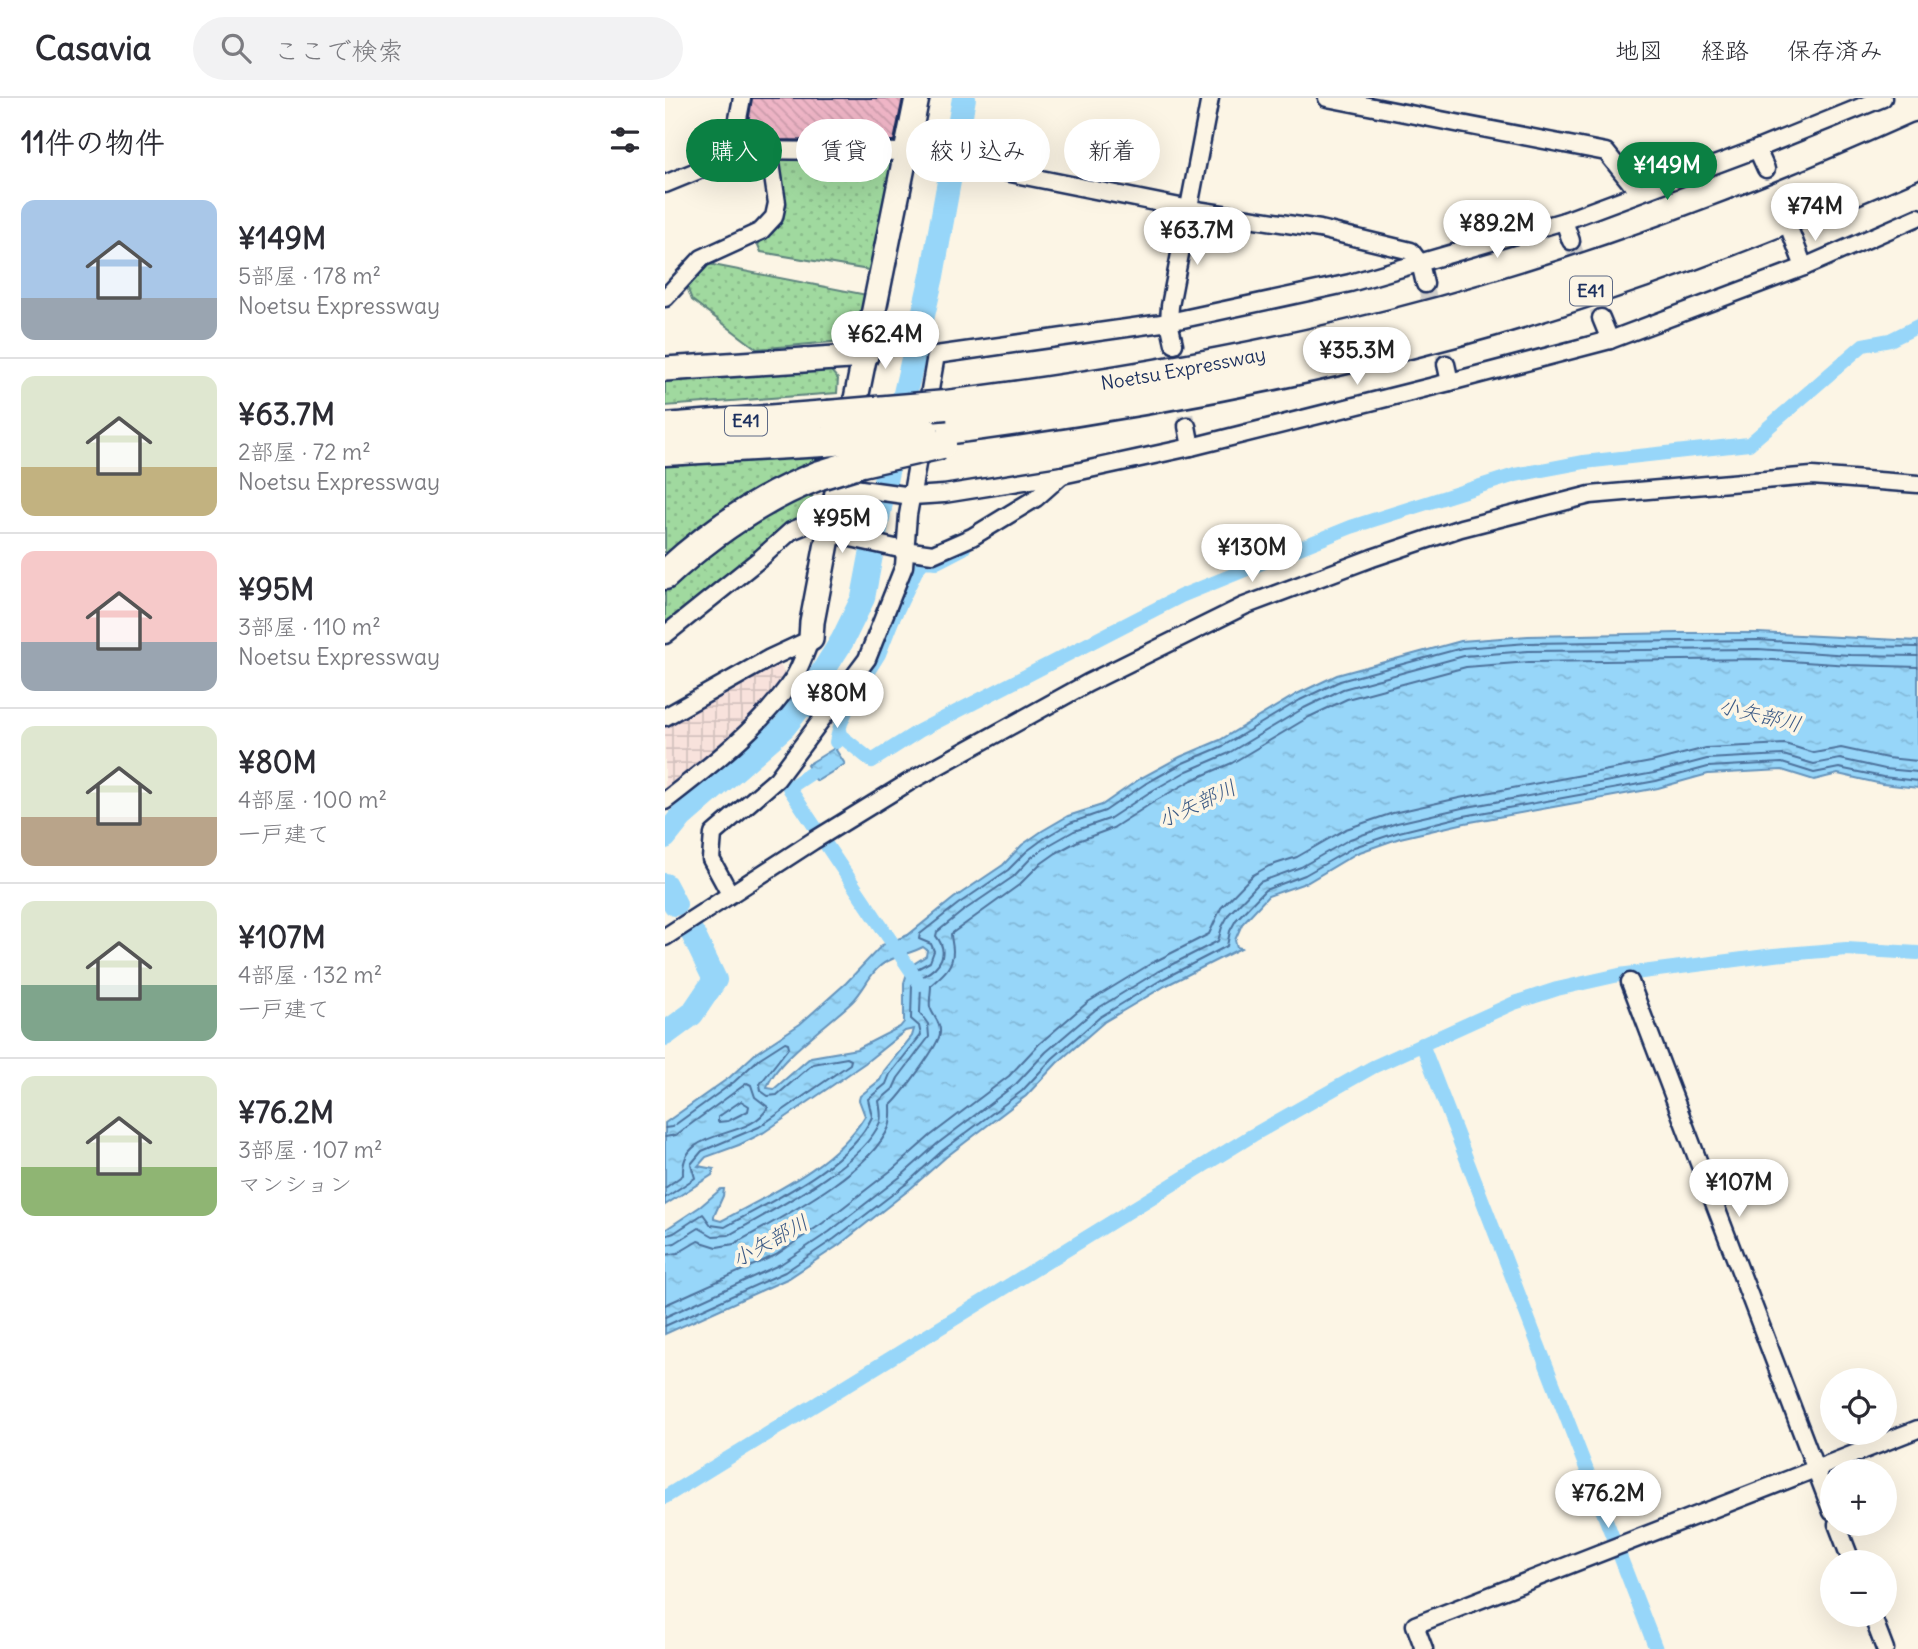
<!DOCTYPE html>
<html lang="ja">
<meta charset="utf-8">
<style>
body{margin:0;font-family:Delius,"Klee One",sans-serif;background:#f2f2f3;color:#2b2b33;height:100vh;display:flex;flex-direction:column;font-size:26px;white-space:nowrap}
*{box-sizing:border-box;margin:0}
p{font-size:23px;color:#7c7c81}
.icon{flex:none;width:38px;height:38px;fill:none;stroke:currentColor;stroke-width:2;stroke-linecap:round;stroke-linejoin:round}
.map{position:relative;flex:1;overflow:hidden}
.details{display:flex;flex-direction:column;background:#fff;width:665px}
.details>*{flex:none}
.top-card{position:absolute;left:21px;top:21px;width:665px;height:63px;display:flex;gap:14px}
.controls{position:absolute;left:1155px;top:1270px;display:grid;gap:14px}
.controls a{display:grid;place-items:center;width:77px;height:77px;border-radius:50%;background:#fff;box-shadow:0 7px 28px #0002;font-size:35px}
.price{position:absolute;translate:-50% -60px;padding:0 16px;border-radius:24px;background:#fff;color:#222;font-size:23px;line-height:46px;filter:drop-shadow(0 2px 4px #0008)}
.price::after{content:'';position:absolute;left:50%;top:42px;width:21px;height:16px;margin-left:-10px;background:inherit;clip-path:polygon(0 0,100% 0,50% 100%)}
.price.current{background:#0b8043;color:#fff}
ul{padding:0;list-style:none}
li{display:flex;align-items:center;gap:21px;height:175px;padding:0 21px}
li+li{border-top:2px solid #e1e1e2}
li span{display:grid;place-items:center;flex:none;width:196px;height:140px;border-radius:14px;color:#555}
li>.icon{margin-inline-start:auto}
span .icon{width:84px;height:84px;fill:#fffc;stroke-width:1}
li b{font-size:30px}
h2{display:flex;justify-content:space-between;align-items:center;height:84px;padding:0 21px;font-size:30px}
.tag{padding:0 24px;border-radius:32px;background:#fff;box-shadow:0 7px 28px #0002;font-size:24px;line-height:63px}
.tag.current{background:#0b8043;color:#fff}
header{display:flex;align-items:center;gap:42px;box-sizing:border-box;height:98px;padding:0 35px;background:#fff;border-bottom:2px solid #e1e1e2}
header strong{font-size:33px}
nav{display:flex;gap:38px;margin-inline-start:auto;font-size:24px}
.search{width:490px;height:63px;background:#f2f2f3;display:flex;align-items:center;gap:18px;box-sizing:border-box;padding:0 24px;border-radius:38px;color:#7c7c81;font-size:26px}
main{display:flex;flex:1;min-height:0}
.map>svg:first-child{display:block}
.industrial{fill:url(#industrial-grid)}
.grass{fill:url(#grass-dots);stroke:#5e847e;stroke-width:2}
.water{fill:url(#water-ripples);stroke:#6593bb;stroke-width:2;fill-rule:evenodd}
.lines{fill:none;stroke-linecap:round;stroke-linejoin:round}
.shore{stroke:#4d729c;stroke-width:2}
.canal{stroke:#97d6f9;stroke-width:14}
.river{stroke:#97d6f9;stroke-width:24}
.building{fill:url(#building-back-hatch);stroke:#1b2f5e;stroke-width:2}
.street-tunnel{stroke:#cfcdca;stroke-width:16;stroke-dasharray:16 8;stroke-linecap:butt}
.street-casing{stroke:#1b2f5e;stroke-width:21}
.secondary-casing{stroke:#1b2f5e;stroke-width:28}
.highway-casing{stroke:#1b2f5e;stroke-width:33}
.street{stroke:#fcf5e5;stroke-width:16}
.secondary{stroke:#fcf5e5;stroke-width:23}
.highway{stroke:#fcf5e5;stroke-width:28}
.highway-bridge-casing{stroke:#1b2f5e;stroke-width:33;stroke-linecap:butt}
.highway-bridge{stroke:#fcf5e5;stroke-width:28}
.labels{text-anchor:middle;stroke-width:7;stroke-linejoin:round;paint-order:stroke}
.shield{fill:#fcf5e5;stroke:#5e6a86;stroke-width:2}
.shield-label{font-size:18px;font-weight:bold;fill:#1b2f5e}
.street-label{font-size:19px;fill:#1b2f5e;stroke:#fcf5e5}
.water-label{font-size:21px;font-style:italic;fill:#3a5985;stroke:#fcf5e5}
</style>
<header>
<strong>Casavia</strong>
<div class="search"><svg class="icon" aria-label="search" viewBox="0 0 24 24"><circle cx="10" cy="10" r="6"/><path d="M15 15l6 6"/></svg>ここで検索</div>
<nav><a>地図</a><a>経路</a><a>保存済み</a></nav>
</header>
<main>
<section class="details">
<h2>11件の物件<svg class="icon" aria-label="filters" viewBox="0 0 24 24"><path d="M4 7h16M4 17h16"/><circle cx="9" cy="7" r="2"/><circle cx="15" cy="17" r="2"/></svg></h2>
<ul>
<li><span style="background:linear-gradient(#a9c7e8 70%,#9aa5b1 0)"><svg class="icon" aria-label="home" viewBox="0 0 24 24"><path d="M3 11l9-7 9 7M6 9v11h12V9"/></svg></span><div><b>¥149M</b><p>5部屋 · 178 m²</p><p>Noetsu Expressway</p></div></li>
<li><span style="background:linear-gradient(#dfe7d0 65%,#c2b280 0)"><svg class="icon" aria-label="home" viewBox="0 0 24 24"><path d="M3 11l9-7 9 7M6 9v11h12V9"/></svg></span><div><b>¥63.7M</b><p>2部屋 · 72 m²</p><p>Noetsu Expressway</p></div></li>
<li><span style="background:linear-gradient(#f6c9c9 65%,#9aa5b1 0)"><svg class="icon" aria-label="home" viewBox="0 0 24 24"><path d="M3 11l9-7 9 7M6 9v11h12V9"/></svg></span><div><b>¥95M</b><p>3部屋 · 110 m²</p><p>Noetsu Expressway</p></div></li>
<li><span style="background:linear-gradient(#dfe7d0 65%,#b9a48a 0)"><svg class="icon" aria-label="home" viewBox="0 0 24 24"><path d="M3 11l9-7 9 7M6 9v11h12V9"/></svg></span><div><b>¥80M</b><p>4部屋 · 100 m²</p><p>一戸建て</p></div></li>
<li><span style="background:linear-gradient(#dfe7d0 60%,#7fa58c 0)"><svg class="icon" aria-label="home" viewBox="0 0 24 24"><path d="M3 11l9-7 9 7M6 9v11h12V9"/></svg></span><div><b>¥107M</b><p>4部屋 · 132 m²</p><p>一戸建て</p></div></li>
<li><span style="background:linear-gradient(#dfe7d0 65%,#8fb573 0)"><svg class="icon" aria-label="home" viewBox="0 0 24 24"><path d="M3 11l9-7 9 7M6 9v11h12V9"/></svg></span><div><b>¥76.2M</b><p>3部屋 · 107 m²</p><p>マンション</p></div></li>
</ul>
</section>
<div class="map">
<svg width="1253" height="1551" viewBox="0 0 1253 1551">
<defs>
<pattern id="industrial-grid" width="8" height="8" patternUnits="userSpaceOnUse" patternTransform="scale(1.75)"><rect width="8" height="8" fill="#f8e2dc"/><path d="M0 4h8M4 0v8" fill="none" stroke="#d4c2bf"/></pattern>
<pattern id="grass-dots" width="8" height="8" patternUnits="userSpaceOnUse" patternTransform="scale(1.75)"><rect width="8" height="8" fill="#a0d99f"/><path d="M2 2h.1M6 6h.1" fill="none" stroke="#89bb8b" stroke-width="1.8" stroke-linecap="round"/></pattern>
<pattern id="water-ripples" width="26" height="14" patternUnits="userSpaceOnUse" patternTransform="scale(1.75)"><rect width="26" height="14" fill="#97d6f9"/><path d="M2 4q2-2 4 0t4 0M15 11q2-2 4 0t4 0" fill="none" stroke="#82b8d8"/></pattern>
<pattern id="building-back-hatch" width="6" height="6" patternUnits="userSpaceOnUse" patternTransform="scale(1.75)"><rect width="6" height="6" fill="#efb5c6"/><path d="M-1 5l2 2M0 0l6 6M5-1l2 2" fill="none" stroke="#cc9cac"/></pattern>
</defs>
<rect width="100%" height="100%" fill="#fcf5e5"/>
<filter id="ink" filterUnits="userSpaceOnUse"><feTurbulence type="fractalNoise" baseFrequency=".0143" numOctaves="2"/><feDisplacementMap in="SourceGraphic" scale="14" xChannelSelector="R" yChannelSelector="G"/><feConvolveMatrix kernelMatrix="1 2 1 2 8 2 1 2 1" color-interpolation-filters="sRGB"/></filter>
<g filter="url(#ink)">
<!-- industrial -->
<path class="industrial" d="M 114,566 L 122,579 L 92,613 L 41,661 L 0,693 L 0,629 Z"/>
<!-- grass -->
<g class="grass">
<path d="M 122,57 L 229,65 L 204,172 L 96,154 L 93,147 C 98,138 108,135 114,127 C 122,116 115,78 113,63 Z"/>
<path d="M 43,166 L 202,197 L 197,225 L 177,243 L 92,251 L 27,202 L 22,189 Z"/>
<path d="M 162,268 L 173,281 L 172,295 L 0,308 L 0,278 Z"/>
<path d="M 152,357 L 151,370 L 0,465 L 0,367 Z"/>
<path d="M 148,392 L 145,413 L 132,420 L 0,528 L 0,491 L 61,439 Z"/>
</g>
<!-- water -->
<g class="water">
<path d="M 1013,535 L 1093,535 L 1253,543 L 1253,690 L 1217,686 L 1173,676 L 1149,682 L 1117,672 L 1043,676 L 993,690 L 800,725 L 735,740 L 692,755 L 643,784 L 603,798 L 577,826 L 570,842 L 572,849 L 576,850 L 500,888 L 439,924 L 392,965 L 361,998 L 281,1059 L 245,1091 L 174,1147 L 124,1180 L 0,1236 L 0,1132 L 36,1108 L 56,1091 L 59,1091 L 58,1098 L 49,1118 L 49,1121 L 56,1123 C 105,1096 170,1068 200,1018 L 194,1002 L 195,998 L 215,982 L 219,973 L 247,938 L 249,931 L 240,933 L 200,965 L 98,1035 L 74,1047 L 41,1059 L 33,1068 L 49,1071 L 47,1077 L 0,1107 L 0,1025 L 65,979 L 91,955 L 135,926 L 181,885 L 217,847 L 243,837 L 289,800 L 338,767 L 357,747 L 377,733 L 403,718 L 437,707 L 476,680 L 515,659 L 555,642 L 632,596 L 672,577 L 796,543 L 863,538 ZM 258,849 L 262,852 L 261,858 L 244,869 L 239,885 L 239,924 L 235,929 L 192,951 L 146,959 L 109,991 L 102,990 C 109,963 167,924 188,903 C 200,891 207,870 223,863 C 234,857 247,855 258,849 Z"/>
<path d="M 169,644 L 174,646 L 171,652 L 180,666 L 152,683 L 142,672 L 144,671 L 142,667 L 168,651 Z"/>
</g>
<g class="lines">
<!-- shore -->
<g class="shore">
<path d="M 76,1003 L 84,1008 L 83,1013 L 63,1023 L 53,1024 L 53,1019 Z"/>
<path d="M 0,1030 L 7,1029 L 69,984 L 95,960 L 120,944 L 123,945 L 124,949 L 95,986 L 96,993 L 103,998 L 112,997 L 148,966 L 182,960 L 186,962 L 185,966 L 94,1029 L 37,1053 L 26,1066 L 30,1080 L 0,1100"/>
<path d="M 0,1039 L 11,1037 L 82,985 L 86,987 L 90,999 L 103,1009 C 85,1044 15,1027 18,1077 L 0,1090"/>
<path d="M 0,1138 L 9,1135 L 38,1116 L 46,1127 L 60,1129 C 105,1104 185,1067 207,1019 L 203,1001 L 221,986 L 225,976 L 256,937 L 254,928 L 246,921 L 247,885 L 250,872 L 265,864 L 269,853 L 266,846 L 254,841 L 255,836 L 293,806 L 343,772 L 362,753 L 381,739 L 405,725 L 440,713 L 480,686 L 518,665 L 558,648 L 635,602 L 675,583 L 797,550 L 863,545 L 1093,542 L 1186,548 L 1253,549"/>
<path d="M 0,1147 L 10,1145 L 34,1130 L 48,1138 L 64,1137 C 104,1114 198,1067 215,1024 C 217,1017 215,1010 214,1003 L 228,991 L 233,980 L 264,939 L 263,926 L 255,915 L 256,886 L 258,878 C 275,869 285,855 271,838 L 272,834 L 298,813 L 348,779 L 367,759 L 386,746 L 409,733 L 444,721 L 485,694 L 522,673 L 562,656 L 639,610 L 678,591 L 799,558 L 863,553 L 1093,551 L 1185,557 L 1253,558"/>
<path d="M 0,1157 L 13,1155 L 33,1143 L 52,1149 L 69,1146 C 113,1121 204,1076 224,1029 C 227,1021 226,1014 226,1007 C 235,999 275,946 275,935 C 276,924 268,919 265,909 C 264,903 266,894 266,887 C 277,877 288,870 288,853 C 288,847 286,841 286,836 L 354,787 L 374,767 L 391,755 L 413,743 L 448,730 L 490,703 L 527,682 L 567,665 L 644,619 L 682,601 L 801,569 L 864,564 L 1092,561 L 1185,567 L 1253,569"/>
<path d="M 0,1207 L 111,1157 L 158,1125 L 228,1071 L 265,1038 L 344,978 L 374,946 L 423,904 L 487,865 L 544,836 L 556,810 L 588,777 L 604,768 L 632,759 L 681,731 L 728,715 L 794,700 L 986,664 L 1041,650 L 1120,646 L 1149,655 L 1176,650 L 1222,660 L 1253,663"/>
<path d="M 0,1219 L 116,1166 L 164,1134 L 235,1079 L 272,1046 L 351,986 L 381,954 L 430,912 L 492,874 L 553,843 L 557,829 L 564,816 L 595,784 L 636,769 L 685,741 L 732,725 L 797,710 L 989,675 L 1042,661 L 1118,657 L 1149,666 L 1175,661 L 1220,671 L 1253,674"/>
<path d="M 0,1228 L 120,1174 L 169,1141 L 241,1086 L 277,1053 L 357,993 L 388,960 L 435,919 L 496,882 L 562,848 L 565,833 L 571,822 L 600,792 L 640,777 L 689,749 L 734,734 L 799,718 L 991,683 L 1043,669 L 1117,665 L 1149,675 L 1174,670 L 1218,679 L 1253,683"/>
</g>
<!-- canal -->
<g class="canal">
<path d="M 138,605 L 147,613"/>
<path d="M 176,638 L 207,663 L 254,633 L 516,498 L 686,429 L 850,377 L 919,364 L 1084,346 L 1198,247 L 1225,242 L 1253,228"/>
<path d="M 171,644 L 176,625 L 187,599 L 214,556 L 227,523 L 252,471 L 259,463 L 272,464 L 299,450"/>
<path d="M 145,676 L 124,690 L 152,732"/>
<path d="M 162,748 L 255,886"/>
<path d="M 757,946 L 991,1551"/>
<path d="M 0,1399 L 588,1037 L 708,969 L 849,905 L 892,891 L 954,877 L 1109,857 L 1181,851 L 1253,855"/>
</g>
<!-- river -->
<g class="river">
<path d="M 0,739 L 16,719 L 119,629 L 138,605 L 177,543 L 198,500 L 221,378 L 267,178 L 299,0"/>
<path d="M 0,787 L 10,806"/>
<path d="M 0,936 L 27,916 L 50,882 L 28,836"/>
</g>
</g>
<!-- building -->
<path class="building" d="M 87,0 L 238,0 L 229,43 L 90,42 L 83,25 Z"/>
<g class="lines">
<!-- street-tunnel -->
<g class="street-tunnel">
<path d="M 906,143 L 936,220"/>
<path d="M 760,186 L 781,266"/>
<path d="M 509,246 L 522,328"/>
</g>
<defs>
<g id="street">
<path d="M 77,0 L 72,26 L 83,52"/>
<path d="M 662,0 L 941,54 L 973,94"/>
<path d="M 1092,51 L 1101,71"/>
<path d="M 0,86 L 83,52 L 241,54 L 525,111 L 655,131 L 746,153 L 755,165 L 760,186"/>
<path d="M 899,123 L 906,143"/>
<path d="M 1126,135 L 1139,169"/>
<path d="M 0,200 L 37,160 L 96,133 L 109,119 L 112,105 L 104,52"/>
<path d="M 936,220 L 945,242"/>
<path d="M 509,246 L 504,224 L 505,208 L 545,0"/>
<path d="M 781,266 L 785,284"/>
<path d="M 261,315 L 271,257 L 504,224 L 685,185 L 899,123 L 1092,51 L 1218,0"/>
<path d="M 522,328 L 526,349"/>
<path d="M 174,388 L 247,398 L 279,396 L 397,377 L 526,349 L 785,284 L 945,242 L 1139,169 L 1253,119"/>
<path d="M 164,435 L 239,452 L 268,456 L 307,439 L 371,400 L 397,377"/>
<path d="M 0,537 L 96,460 L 126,433 L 143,426 L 166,424"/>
<path d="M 0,619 L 105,560 L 146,541"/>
<path d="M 0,703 C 44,669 97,628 128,581 C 136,569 140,554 146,541"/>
<path d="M 65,796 L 46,761 L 48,736 L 112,681 L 202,561 L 239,468 L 243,417 L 256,344"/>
<path d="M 0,839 L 148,743 L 244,684 L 423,585 L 579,508 L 707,460 L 796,430 L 925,397 L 1147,378 L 1253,386"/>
<path d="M 965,884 L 1167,1414"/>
<path d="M 1172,1426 L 1187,1465"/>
<path d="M 1207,1517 L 1220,1551"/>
<path d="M 759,1551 L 750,1527 L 1253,1331"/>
</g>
<g id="secondary">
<path d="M 0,271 L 201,258"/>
<path d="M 146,541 L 147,524 L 166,424 L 252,0"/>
</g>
<g id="highway">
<path id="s1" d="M 281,307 C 417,290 550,268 683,237 C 879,191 1070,121 1253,39"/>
<path d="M 0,330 L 163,317"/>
<path d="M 280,332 C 452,310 622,279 790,234 C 949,191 1102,131 1253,65"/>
<path d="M 0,353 L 159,344"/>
<path d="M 0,477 C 46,434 96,400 155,377"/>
</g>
</defs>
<!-- street casing -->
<use href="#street" class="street-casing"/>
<!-- secondary casing -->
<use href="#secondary" class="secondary-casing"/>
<!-- highway casing -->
<use href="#highway" class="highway-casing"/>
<!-- street -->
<use href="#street" class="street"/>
<!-- secondary -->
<use href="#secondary" class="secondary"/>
<!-- highway -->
<use href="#highway" class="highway"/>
<defs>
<g id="highway-bridge">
<path d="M 163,317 L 281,307"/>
<path d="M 159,344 L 260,334"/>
<path d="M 155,377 L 197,364 L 277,346"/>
</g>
</defs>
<!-- highway-bridge casing -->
<use href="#highway-bridge" class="highway-bridge-casing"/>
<!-- highway-bridge -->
<use href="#highway-bridge" class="highway-bridge"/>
</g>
</g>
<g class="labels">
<!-- shield labels -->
<g class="shield">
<rect x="905" y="178.5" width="42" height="29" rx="5"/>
<rect x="60" y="308.5" width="42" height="29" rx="5"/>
</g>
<g class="shield-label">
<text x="926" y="199">E41</text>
<text x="81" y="329">E41</text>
</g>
<!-- street labels -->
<g class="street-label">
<text dy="7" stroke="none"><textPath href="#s1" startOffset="240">Noetsu Expressway</textPath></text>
</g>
<!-- water labels -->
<g class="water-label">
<text transform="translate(1095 617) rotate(14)" y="7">小矢部川</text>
<text transform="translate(532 706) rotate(-25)" y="7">小矢部川</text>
<text transform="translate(105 1143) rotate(-29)" y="7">小矢部川</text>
</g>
</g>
</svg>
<div class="controls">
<a><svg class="icon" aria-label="locate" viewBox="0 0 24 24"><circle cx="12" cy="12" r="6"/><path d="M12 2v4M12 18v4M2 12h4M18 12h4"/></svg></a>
<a>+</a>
<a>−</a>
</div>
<b class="price current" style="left:1002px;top:104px">¥149M</b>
<b class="price" style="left:1150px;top:145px">¥74M</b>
<b class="price" style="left:832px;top:162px">¥89.2M</b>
<b class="price" style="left:532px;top:169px">¥63.7M</b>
<b class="price" style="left:220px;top:273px">¥62.4M</b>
<b class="price" style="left:692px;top:289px">¥35.3M</b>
<b class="price" style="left:177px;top:457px">¥95M</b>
<b class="price" style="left:587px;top:486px">¥130M</b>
<b class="price" style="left:172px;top:632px">¥80M</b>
<b class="price" style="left:1074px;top:1121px">¥107M</b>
<b class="price" style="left:943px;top:1432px">¥76.2M</b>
<div class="top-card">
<a class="tag current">購入</a>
<a class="tag">賃貸</a>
<a class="tag">絞り込み</a>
<a class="tag">新着</a>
</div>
</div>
</main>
